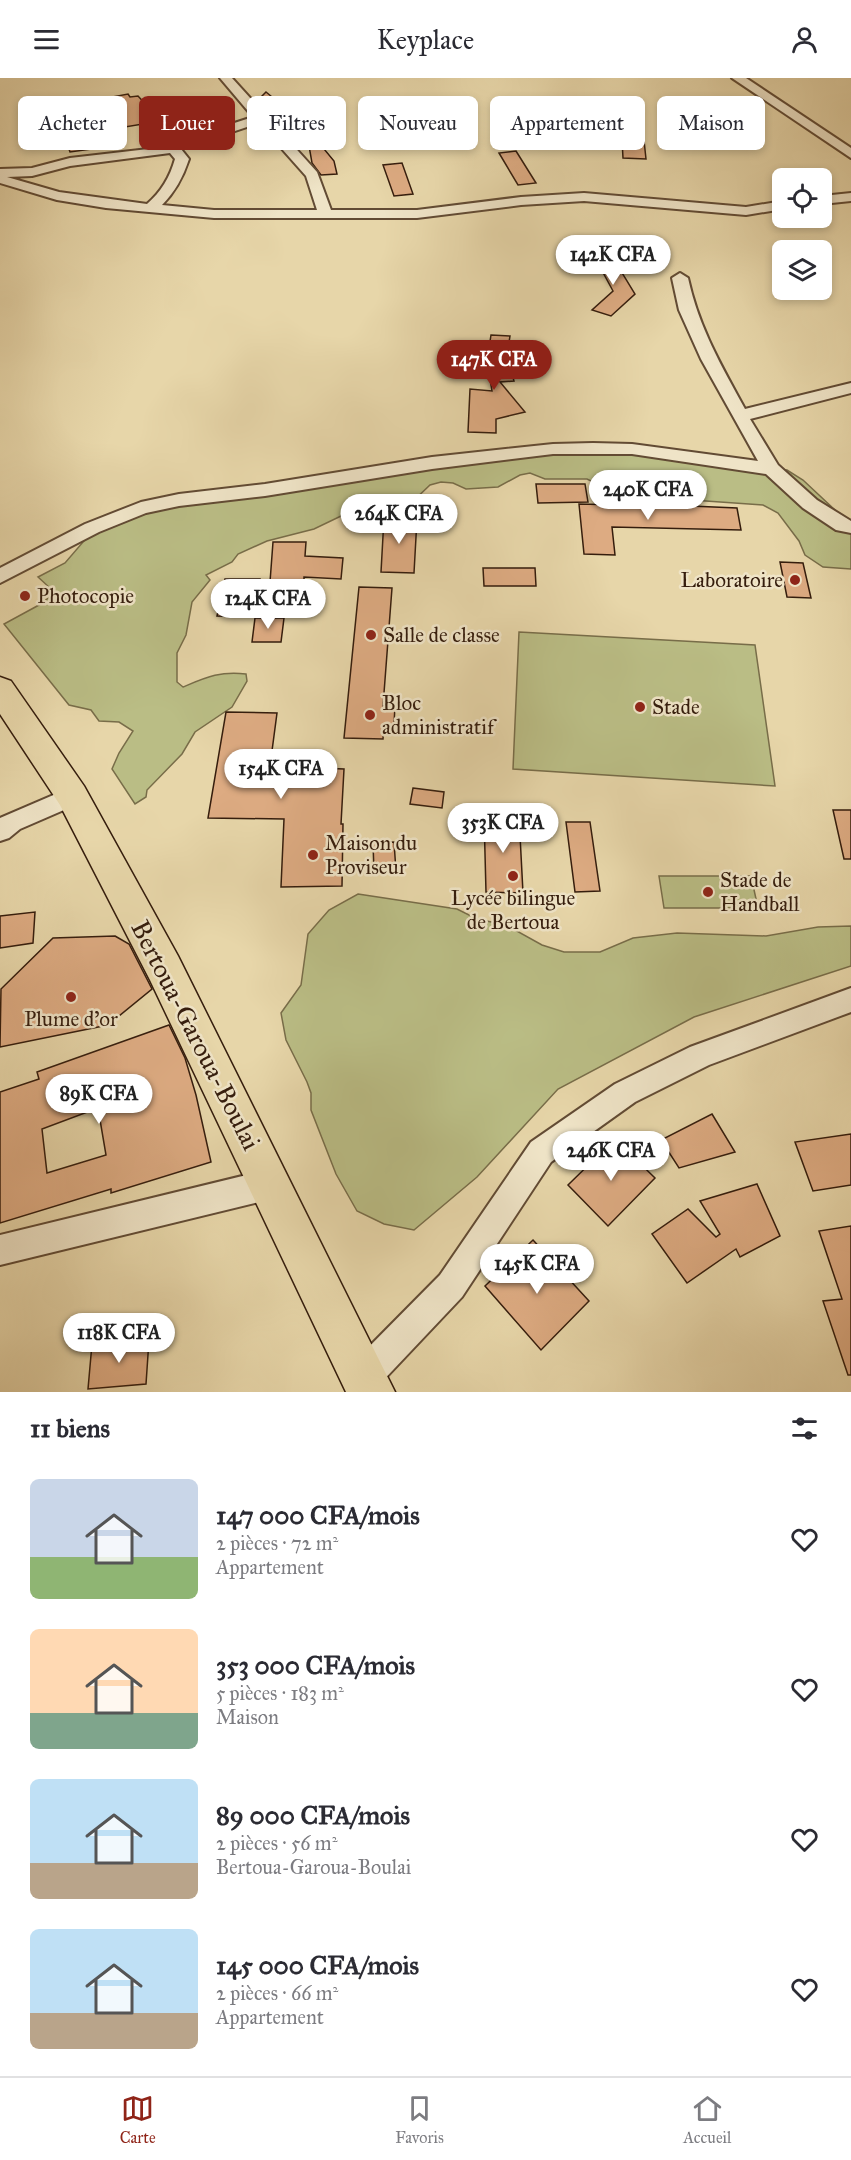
<!DOCTYPE html>
<html lang="fr">
<meta charset="utf-8">
<style>
body{margin:0;font-family:"IM FELL Great Primer",serif;background:#f2f2f3;color:#2b2b33;height:100vh;display:flex;flex-direction:column;font-size:22px;white-space:nowrap}
*{box-sizing:border-box;margin:0}
p{font-size:20px;color:#7c7c81}
.icon{flex:none;width:33px;height:33px;fill:none;stroke:currentColor;stroke-width:2;stroke-linecap:round;stroke-linejoin:round}
.map{position:relative;height:1314px;overflow:hidden}
.side{display:flex;flex-direction:column;background:#fff;flex:1}
.side>*{flex:none}
.guide{position:absolute;left:18px;top:18px;width:816px;height:54px;display:flex;gap:12px}
.tools{position:absolute;left:772px;top:90px;display:grid;gap:12px}
.tools a{display:grid;place-items:center;width:60px;height:60px;border-radius:9px;background:#fff;box-shadow:0 3px 9px #0003;font-size:30px}
.price{position:absolute;translate:-50% -51px;padding:0 14px;border-radius:21px;background:#fff;color:#222;font-size:20px;line-height:39px;filter:drop-shadow(0 2px 3px #0008)}
.price::after{content:'';position:absolute;left:50%;top:36px;width:18px;height:14px;margin-left:-9px;background:inherit;clip-path:polygon(0 0,100% 0,50% 100%)}
.price.on{background:#8f2418;color:#fff}
ul{padding:0;list-style:none}
li{display:flex;align-items:center;gap:18px;height:150px;padding:0 30px}
li span{display:grid;place-items:center;flex:none;width:168px;height:120px;border-radius:9px;color:#555}
li>.icon{margin-inline-start:auto}
span .icon{width:72px;height:72px;fill:#fffc;stroke-width:1}
li b{font-size:26px}
h2{display:flex;justify-content:space-between;align-items:center;height:72px;padding:0 30px;font-size:26px}
.pill{padding:0 21px;border-radius:9px;background:#fff;box-shadow:0 3px 9px #0003;font-size:21px;line-height:54px}
.pill.on{background:#8f2418;color:#fff}
header{display:flex;justify-content:space-between;align-items:center;height:78px;padding:0 30px;background:#fff;font-size:27px;font-weight:600}
.tabs{display:flex;justify-content:space-around;align-items:center;height:84px;border-top:2px solid #e1e1e2;background:#fff;font-size:16px;color:#7c7c81}
.tabs a{display:grid;justify-items:center;gap:3px}
.tabs .on{color:#8f2418}
.map>svg:first-child{display:block}
.green{fill:#babd85;stroke:#786d49;stroke-width:1.5}
.building{fill:#ddab82;stroke:#351d0d;stroke-width:1.5;fill-rule:evenodd}
.lines{fill:none;stroke-linecap:round;stroke-linejoin:round}
.street-casing{stroke:#624b34;stroke-width:4}
.highway-casing{stroke:#351d0d;stroke-width:3}
.street{fill:#efe4c7;fill-rule:evenodd}
.highway{fill:#e7d6a9;fill-rule:evenodd}
.poi-dot{fill:#8f2418;stroke:#efe4c7;stroke-width:2}
.labels{text-anchor:middle;stroke-width:5;stroke-linejoin:round;paint-order:stroke}
.poi-label{font-size:21px;fill:#351d0d;stroke:#efe4c7;text-anchor:start}
.near-street-label{font-size:26px;fill:#351d0d;stroke:#efe4c7}
</style>
<header><svg class="icon" aria-label="menu" viewBox="0 0 24 24"><path d="M4 6h16M4 12h16M4 18h16"/></svg>Keyplace<svg class="icon" aria-label="person" viewBox="0 0 24 24"><circle cx="12" cy="8" r="4"/><path d="M4 21q1-7 8-7t8 7"/></svg></header>
<div class="map">
<svg width="851" height="1314" viewBox="0 0 851 1314">
<rect width="100%" height="100%" fill="#e7d6a9"/>
<filter id="stains"><feTurbulence type="fractalNoise" baseFrequency=".00333" numOctaves="4"/><feColorMatrix values="0 0 0 0 .2 0 0 0 0 .09 0 0 0 0 .02 0 0 0 .5 -.17"/></filter>
<radialGradient id="worn" r=".72"><stop offset=".6" stop-color="#630" stop-opacity="0"/><stop offset="1" stop-color="#630" stop-opacity=".3"/></radialGradient>
<!-- green -->
<g class="green">
<path d="M 557,372 L 622,372 L 787,392 L 803,402 L 851,447 L 851,491 L 823,489 L 805,477 L 799,463 L 778,435 L 763,427 L 620,417 L 587,401 L 545,401 L 530,395 L 520,397 L 498,409 L 466,411 L 453,405 L 441,404 L 430,407 L 409,427 L 341,438 L 314,451 L 267,463 L 238,476 L 232,484 L 206,497 L 210,502 L 192,524 L 186,557 L 177,575 L 177,604 L 183,609 C 207,599 220,593 246,596 L 247,603 L 232,629 L 195,654 L 182,676 L 147,712 L 146,719 L 135,726 L 112,691 L 119,675 L 133,653 L 119,644 L 99,643 L 91,632 L 69,627 L 4,546 L 39,527 L 51,518 L 50,510 L 38,499 L 65,485 L 89,457 L 144,431 Z"/>
<path d="M 519,554 L 755,567 L 775,708 L 513,691 Z"/>
<path d="M 659,798 L 751,798 L 758,830 L 664,830 Z"/>
<path d="M 358,816 L 457,831 L 477,841 L 506,847 L 542,867 L 564,874 L 600,874 L 633,860 L 677,855 L 766,858 L 818,849 L 851,848 L 851,888 L 694,939 L 558,1011 L 477,1099 L 414,1152 L 384,1146 L 357,1133 L 336,1096 L 311,1032 L 311,1015 L 307,1004 L 286,962 L 281,935 L 301,907 L 308,856 L 329,832 Z"/>
</g>
<!-- building -->
<g class="building">
<path d="M 266,14 L 301,43 L 334,83 L 337,96 L 321,97 L 312,85 L 308,62 L 297,64 L 260,20 Z"/>
<path d="M 128,16 L 130,19 L 138,18 L 161,43 L 125,49 L 107,20 Z"/>
<path d="M 73,26 L 76,35 L 79,35 L 90,54 L 100,53 L 107,69 L 70,74 L 65,60 L 48,31 Z"/>
<path d="M 621,43 L 642,44 L 646,81 L 623,80 Z"/>
<path d="M 516,73 L 536,105 L 518,107 L 499,75 Z"/>
<path d="M 402,85 L 413,116 L 394,118 L 383,87 Z"/>
<path d="M 610,175 L 635,216 L 611,238 L 592,232 L 613,213 L 593,176 Z"/>
<path d="M 491,257 L 510,258 L 507,277 L 514,303 L 500,304 L 525,334 L 496,341 L 496,355 L 468,354 L 470,311 L 492,313 L 487,283 Z"/>
<path d="M 536,406 L 585,406 L 588,424 L 538,425 Z"/>
<path d="M 620,425 L 737,430 L 741,452 L 612,449 L 615,477 L 584,476 L 579,426 L 620,427 Z"/>
<path d="M 384,440 L 417,441 L 414,495 L 381,494 Z"/>
<path d="M 273,464 L 306,464 L 305,478 L 343,480 L 341,501 L 304,499 L 304,504 L 270,504 Z"/>
<path d="M 780,484 L 803,485 L 811,520 L 787,519 Z"/>
<path d="M 483,490 L 535,490 L 536,508 L 484,508 Z"/>
<path d="M 225,501 L 260,501 L 254,539 L 217,538 Z"/>
<path d="M 359,509 L 392,510 L 383,628 L 395,628 L 394,646 L 384,646 L 383,661 L 344,660 Z"/>
<path d="M 255,540 L 284,540 L 281,564 L 252,564 Z"/>
<path d="M 226,634 L 277,635 L 270,688 L 344,691 L 341,746 L 343,746 L 342,808 L 281,809 L 284,741 L 208,740 Z"/>
<path d="M 413,710 L 444,714 L 442,730 L 410,726 Z"/>
<path d="M 833,732 L 851,732 L 851,781 L 844,781 Z"/>
<path d="M 484,737 L 519,738 L 523,815 L 486,814 Z"/>
<path d="M 566,744 L 590,744 L 600,813 L 575,814 Z"/>
<path d="M 394,764 L 396,793 L 374,794 L 373,765 Z"/>
<path d="M 35,834 L 33,865 L 0,870 L 0,838 Z"/>
<path d="M 115,858 L 129,866 L 152,911 L 108,947 L 0,969 L 1,911 L 53,860 Z"/>
<path d="M 169,947 L 185,980 L 196,1017 L 211,1084 L 111,1115 L 111,1111 L 0,1145 L 0,1014 L 39,1001 L 37,994 ZM 98,1030 L 106,1077 L 47,1095 L 42,1051 Z"/>
<path d="M 712,1036 L 735,1074 L 679,1090 L 661,1062 Z"/>
<path d="M 851,1056 L 851,1107 L 813,1113 L 795,1064 Z"/>
<path d="M 615,1061 L 655,1100 L 608,1148 L 568,1107 Z"/>
<path d="M 757,1106 L 780,1158 L 740,1179 L 736,1171 L 687,1205 L 652,1156 L 688,1131 L 716,1159 L 720,1156 L 700,1123 Z"/>
<path d="M 851,1148 L 851,1297 L 848,1297 L 823,1223 L 842,1221 L 819,1153 Z"/>
<path d="M 533,1162 L 589,1223 L 541,1272 L 485,1208 Z"/>
<path d="M 149,1262 L 146,1306 L 88,1311 L 92,1266 Z"/>
</g>
<g class="lines">
<defs>
<g id="street">
<path d="M 220,0 L 232,0 L 317,94 L 331,132 L 417,132 L 521,119 L 584,115 L 746,129 L 783,123 L 783,131 L 746,137 L 584,123 L 521,127 L 417,140 L 214,140 L 106,130 L 57,122 L 0,105 L 0,91 L 32,90 L 70,80 L 157,70 L 253,39 ZM 259,45 L 306,98 L 317,132 L 214,132 L 162,127 C 175,114 183,99 189,81 L 181,71 ZM 170,75 L 175,81 C 170,99 161,114 147,126 L 59,114 L 7,99 L 32,98 L 70,88 Z"/>
<path d="M 732,0 L 746,0 L 851,70 L 851,80 Z"/>
<path d="M 851,115 L 851,123 L 822,126 L 822,118 Z"/>
<path d="M 680,195 L 688,200 C 699,250 721,287 745,331 L 851,305 L 851,315 L 750,341 L 778,387 L 817,422 L 851,443 L 851,455 L 836,452 L 803,430 L 766,396 L 632,376 L 553,376 L 432,391 L 265,418 L 179,428 L 146,435 L 99,454 L 0,505 L 0,490 L 85,446 L 141,424 L 179,416 L 265,406 L 432,379 L 553,366 L 593,365 L 632,366 L 758,383 L 701,281 L 679,232 L 672,200 Z"/>
<path d="M 72,709 L 80,711 L 84,718 L 80,725 L 20,751 L 9,760 L 0,763 L 0,740 Z"/>
<path d="M 851,910 L 851,934 L 709,987 L 635,1024 L 551,1084 L 462,1219 L 376,1310 L 365,1314 L 352,1310 L 348,1298 L 352,1286 L 440,1197 L 531,1064 L 615,1006 L 690,969 Z"/>
<path d="M 271,1091 L 282,1096 L 286,1106 L 282,1116 L 271,1121 L 0,1187 L 0,1157 Z"/>
</g>
<path id="highway" d="M 0,599 L 11,603 L 84,708 L 178,878 L 395,1314 L 346,1314 L 150,902 L 60,727 L 0,636 Z"/>
</defs>
<!-- street casing -->
<use href="#street" class="street-casing"/>
<!-- highway casing -->
<use href="#highway" class="highway-casing"/>
<!-- street -->
<use href="#street" class="street"/>
<!-- highway -->
<use href="#highway" class="highway"/>
</g>
<!-- markers -->
<g class="poi-dot">
<circle cx="795" cy="502" r="6"/>
<circle cx="25" cy="518" r="6"/>
<circle cx="371" cy="557" r="6"/>
<circle cx="640" cy="629" r="6"/>
<circle cx="370" cy="637" r="6"/>
<circle cx="313" cy="777" r="6"/>
<circle cx="513" cy="798" r="6"/>
<circle cx="708" cy="814" r="6"/>
<circle cx="71" cy="919" r="6"/>
</g>
<g class="labels">
<!-- poi labels -->
<g class="poi-label">
<text x="783" y="509" text-anchor="end">Laboratoire</text>
<text x="37" y="525">Photocopie</text>
<text x="383" y="564">Salle de classe</text>
<text x="382" y="632">Bloc<tspan x="382" dy="24">administratif</tspan></text>
<text x="652" y="636">Stade</text>
<text x="325" y="772">Maison du<tspan x="325" dy="24">Proviseur</tspan></text>
<text x="720" y="809">Stade de<tspan x="720" dy="24">Handball</tspan></text>
<text x="513" y="827" text-anchor="middle">Lycée bilingue<tspan x="513" dy="24">de Bertoua</tspan></text>
<text x="71" y="948" text-anchor="middle">Plume d'or</text>
</g>
<!-- near-street labels -->
<g class="near-street-label">
<text transform="translate(196 957) rotate(63)" y="9">Bertoua-Garoua-Boulai</text>
</g>
</g>
<rect width="100%" height="100%" filter="url(#stains)"/>
<rect width="100%" height="100%" fill="url(#worn)"/>
</svg>
<div class="tools">
<a><svg class="icon" aria-label="locate" viewBox="0 0 24 24"><circle cx="12" cy="12" r="6"/><path d="M12 2v4M12 18v4M2 12h4M18 12h4"/></svg></a>
<a><svg class="icon" aria-label="layers" viewBox="0 0 24 24"><path d="M12 4l9 5-9 5-9-5zM3 14l9 5 9-5"/></svg></a>
</div>
<b class="price" style="left:613px;top:208px">142K CFA</b>
<b class="price on" style="left:494px;top:313px">147K CFA</b>
<b class="price" style="left:648px;top:443px">240K CFA</b>
<b class="price" style="left:399px;top:467px">264K CFA</b>
<b class="price" style="left:268px;top:552px">124K CFA</b>
<b class="price" style="left:281px;top:722px">154K CFA</b>
<b class="price" style="left:503px;top:776px">353K CFA</b>
<b class="price" style="left:99px;top:1047px">89K CFA</b>
<b class="price" style="left:611px;top:1104px">246K CFA</b>
<b class="price" style="left:537px;top:1217px">145K CFA</b>
<b class="price" style="left:119px;top:1286px">118K CFA</b>
<div class="guide">
<a class="pill">Acheter</a>
<a class="pill on">Louer</a>
<a class="pill">Filtres</a>
<a class="pill">Nouveau</a>
<a class="pill">Appartement</a>
<a class="pill">Maison</a>
</div>
</div>
<section class="side">
<h2>11 biens<svg class="icon" aria-label="filters" viewBox="0 0 24 24"><path d="M4 7h16M4 17h16"/><circle cx="9" cy="7" r="2"/><circle cx="15" cy="17" r="2"/></svg></h2>
<ul>
<li><span style="background:linear-gradient(#c9d6e8 65%,#8fb573 0)"><svg class="icon" aria-label="home" viewBox="0 0 24 24"><path d="M3 11l9-7 9 7M6 9v11h12V9"/></svg></span><div><b>147 000 CFA/mois</b><p>2 pièces · 72 m²</p><p>Appartement</p></div><svg class="icon" aria-label="heart" viewBox="0 0 24 24"><path d="M12 20l-8-8c-3-5 5-10 8-4 3-6 11-1 8 4z"/></svg></li>
<li><span style="background:linear-gradient(#ffd9b3 70%,#7fa58c 0)"><svg class="icon" aria-label="home" viewBox="0 0 24 24"><path d="M3 11l9-7 9 7M6 9v11h12V9"/></svg></span><div><b>353 000 CFA/mois</b><p>5 pièces · 183 m²</p><p>Maison</p></div><svg class="icon" aria-label="heart" viewBox="0 0 24 24"><path d="M12 20l-8-8c-3-5 5-10 8-4 3-6 11-1 8 4z"/></svg></li>
<li><span style="background:linear-gradient(#bfe0f5 70%,#b9a48a 0)"><svg class="icon" aria-label="home" viewBox="0 0 24 24"><path d="M3 11l9-7 9 7M6 9v11h12V9"/></svg></span><div><b>89 000 CFA/mois</b><p>2 pièces · 56 m²</p><p>Bertoua-Garoua-Boulai</p></div><svg class="icon" aria-label="heart" viewBox="0 0 24 24"><path d="M12 20l-8-8c-3-5 5-10 8-4 3-6 11-1 8 4z"/></svg></li>
<li><span style="background:linear-gradient(#bfe0f5 70%,#b9a48a 0)"><svg class="icon" aria-label="home" viewBox="0 0 24 24"><path d="M3 11l9-7 9 7M6 9v11h12V9"/></svg></span><div><b>145 000 CFA/mois</b><p>2 pièces · 66 m²</p><p>Appartement</p></div><svg class="icon" aria-label="heart" viewBox="0 0 24 24"><path d="M12 20l-8-8c-3-5 5-10 8-4 3-6 11-1 8 4z"/></svg></li>
</ul>
</section>
<nav class="tabs">
<a class="on"><svg class="icon" aria-label="map" viewBox="0 0 24 24"><path d="M3 6l6-2 6 2 6-2v14l-6 2-6-2-6 2zM9 4v14M15 6v14"/></svg>Carte</a>
<a><svg class="icon" aria-label="saved" viewBox="0 0 24 24"><path d="M7 4h10v16l-5-4-5 4z"/></svg>Favoris</a>
<a><svg class="icon" aria-label="home" viewBox="0 0 24 24"><path d="M3 11l9-7 9 7M6 9v11h12V9"/></svg>Accueil</a>
</nav>
